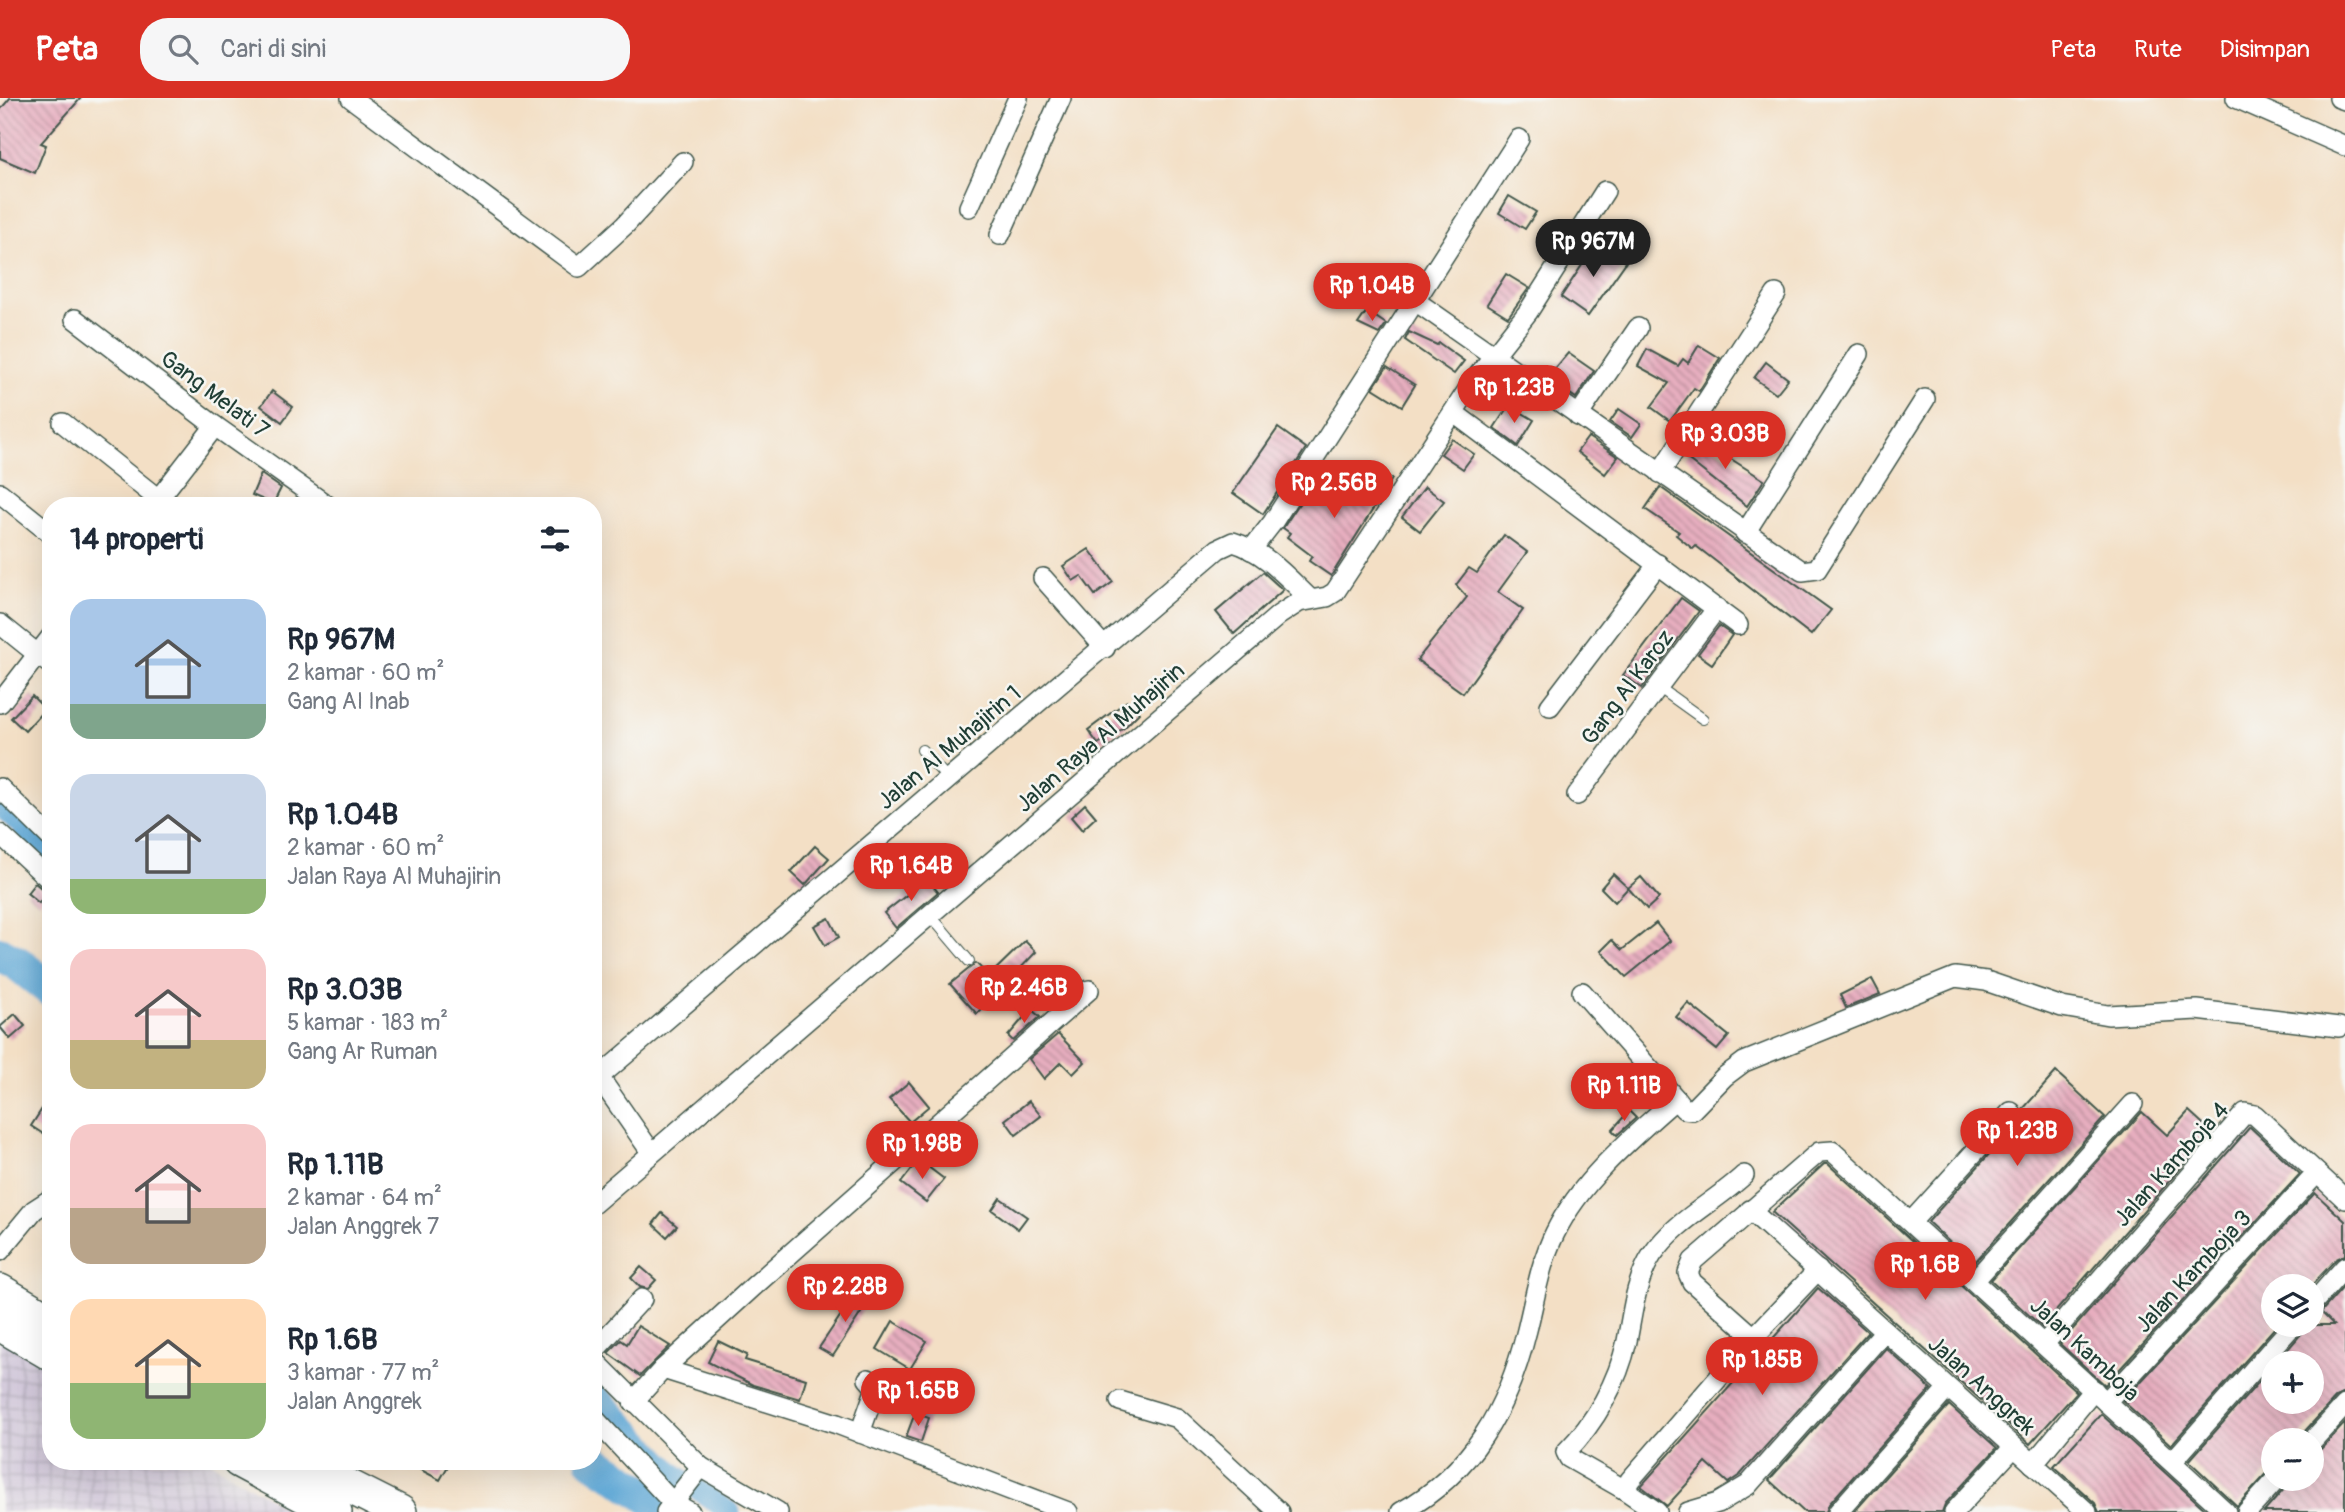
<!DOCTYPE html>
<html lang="id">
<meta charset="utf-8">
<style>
body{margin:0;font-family:Pangolin,sans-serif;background:#f6f6f7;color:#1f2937;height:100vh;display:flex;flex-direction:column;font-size:26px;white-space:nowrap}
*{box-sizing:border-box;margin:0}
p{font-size:23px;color:#747a83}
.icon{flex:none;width:38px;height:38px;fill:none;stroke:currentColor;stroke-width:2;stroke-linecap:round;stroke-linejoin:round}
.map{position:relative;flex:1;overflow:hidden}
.details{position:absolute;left:42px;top:399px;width:560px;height:973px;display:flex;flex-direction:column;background:#fff;border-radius:28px;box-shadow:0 7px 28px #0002}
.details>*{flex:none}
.tools{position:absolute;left:2261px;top:1176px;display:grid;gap:14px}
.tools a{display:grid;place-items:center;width:63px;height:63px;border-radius:50%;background:#fff;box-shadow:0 7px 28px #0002;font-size:35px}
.price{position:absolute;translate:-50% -60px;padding:0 16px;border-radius:24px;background:#d93025;color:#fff;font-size:23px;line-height:46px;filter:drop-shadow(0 2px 4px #0008)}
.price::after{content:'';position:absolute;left:50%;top:42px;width:21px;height:16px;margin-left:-10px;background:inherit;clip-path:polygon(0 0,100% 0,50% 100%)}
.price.active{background:#222;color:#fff}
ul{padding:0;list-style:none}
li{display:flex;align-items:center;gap:21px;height:175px;padding:0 28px}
li span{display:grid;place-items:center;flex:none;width:196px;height:140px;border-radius:21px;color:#555}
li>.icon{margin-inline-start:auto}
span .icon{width:84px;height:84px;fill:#fffc;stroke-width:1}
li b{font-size:30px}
h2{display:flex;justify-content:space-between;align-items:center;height:84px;padding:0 28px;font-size:30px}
header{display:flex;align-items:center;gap:42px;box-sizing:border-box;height:98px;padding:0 35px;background:#d93025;color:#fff}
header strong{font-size:33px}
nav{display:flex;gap:38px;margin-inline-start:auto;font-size:24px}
.search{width:490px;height:63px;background:#f6f6f7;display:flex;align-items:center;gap:18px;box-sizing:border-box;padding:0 24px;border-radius:28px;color:#747a83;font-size:26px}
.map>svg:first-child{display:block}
.industrial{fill:url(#industrial-grid)}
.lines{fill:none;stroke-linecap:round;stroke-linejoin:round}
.canal{stroke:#5ea7d5;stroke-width:21}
.river{stroke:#5ea7d5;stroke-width:35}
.building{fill:url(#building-back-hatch)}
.lane-casing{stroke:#3f554a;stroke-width:12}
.street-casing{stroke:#3f554a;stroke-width:22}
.highway-casing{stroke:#3f554a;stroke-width:36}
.lane{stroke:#fff;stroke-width:10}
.street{stroke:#fff;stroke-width:19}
.highway{stroke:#fff;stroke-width:33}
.labels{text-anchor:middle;stroke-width:5;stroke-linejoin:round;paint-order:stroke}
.street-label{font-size:23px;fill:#1f3d34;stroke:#f6f6f2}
</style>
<header>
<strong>Peta</strong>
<div class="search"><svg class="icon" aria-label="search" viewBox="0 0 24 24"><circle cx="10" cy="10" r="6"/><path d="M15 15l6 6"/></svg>Cari di sini</div>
<nav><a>Peta</a><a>Rute</a><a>Disimpan</a></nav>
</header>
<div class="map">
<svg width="2345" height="1414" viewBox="0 0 2345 1414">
<defs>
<pattern id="industrial-grid" width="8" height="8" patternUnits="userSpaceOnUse" patternTransform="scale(1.75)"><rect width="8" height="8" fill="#cbbfd5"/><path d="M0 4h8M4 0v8" fill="none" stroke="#a49cae"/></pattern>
<pattern id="building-back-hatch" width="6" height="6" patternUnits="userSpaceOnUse" patternTransform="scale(1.75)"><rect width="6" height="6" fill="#e7aebf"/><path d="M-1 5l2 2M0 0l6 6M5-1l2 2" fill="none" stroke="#bb8f9c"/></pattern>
</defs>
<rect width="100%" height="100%" fill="#f6f6f2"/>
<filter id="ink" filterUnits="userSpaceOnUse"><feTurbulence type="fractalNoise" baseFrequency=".0143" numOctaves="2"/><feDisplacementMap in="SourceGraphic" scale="14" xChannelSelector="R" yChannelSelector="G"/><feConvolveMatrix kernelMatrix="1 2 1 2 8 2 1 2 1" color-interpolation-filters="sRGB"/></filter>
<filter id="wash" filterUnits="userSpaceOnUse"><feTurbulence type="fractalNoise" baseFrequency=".00686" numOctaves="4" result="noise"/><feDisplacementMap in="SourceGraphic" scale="28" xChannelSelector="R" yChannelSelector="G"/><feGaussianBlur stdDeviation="1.57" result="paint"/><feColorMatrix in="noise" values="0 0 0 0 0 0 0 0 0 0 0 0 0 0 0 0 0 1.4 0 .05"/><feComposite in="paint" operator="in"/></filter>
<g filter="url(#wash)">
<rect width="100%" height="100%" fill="#f3dfc5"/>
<!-- industrial -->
<path class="industrial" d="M 0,1233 L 51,1265 L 51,1363 L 210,1363 L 292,1414 L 0,1414 Z"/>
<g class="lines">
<!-- canal -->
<g class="canal">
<path d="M 0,707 L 51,758"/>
<path d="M 593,1291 L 672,1374 L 730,1414"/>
</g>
<!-- river -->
<g class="river">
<path d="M 0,856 L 17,865 L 51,892"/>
<path d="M 593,1362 L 661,1407"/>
</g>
</g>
<g id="blocks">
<!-- building -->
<g class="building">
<path d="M 10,0 L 81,0 L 41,45 L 46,47 L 35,75 L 0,60 L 0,12 Z"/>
<path d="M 1509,98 L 1536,114 L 1525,131 L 1499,115 Z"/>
<path d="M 1598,143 L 1626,164 L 1588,218 L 1561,199 Z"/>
<path d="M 1506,176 L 1529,190 L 1508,219 L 1487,206 Z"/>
<path d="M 1367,213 L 1386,226 L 1379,236 L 1358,226 Z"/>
<path d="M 1409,234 L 1437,247 L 1439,245 L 1464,263 L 1454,276 L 1405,242 Z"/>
<path d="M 1699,247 L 1720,260 L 1699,293 L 1694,290 L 1670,323 L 1651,309 L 1669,285 L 1638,268 L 1647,251 L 1678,268 L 1683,261 L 1688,265 Z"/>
<path d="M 1568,255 L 1594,273 L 1576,300 L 1547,280 Z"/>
<path d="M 1766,264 L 1788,281 L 1776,296 L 1754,280 Z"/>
<path d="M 1387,269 L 1415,287 L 1402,308 L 1373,290 Z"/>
<path d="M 272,293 L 293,309 L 282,324 L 261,308 Z"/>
<path d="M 1509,307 L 1534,322 L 1518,348 L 1494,330 Z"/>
<path d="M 1619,311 L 1641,326 L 1632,339 L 1610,324 Z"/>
<path d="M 1278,330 L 1306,350 L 1263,416 L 1233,395 Z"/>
<path d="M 1588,339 L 1618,359 L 1605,376 L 1577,354 Z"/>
<path d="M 1698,340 L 1764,382 L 1747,408 L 1685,359 Z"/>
<path d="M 1452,341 L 1474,356 L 1463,371 L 1441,356 Z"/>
<path d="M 1375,369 L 1392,381 L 1331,478 L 1309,463 L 1312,458 L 1287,439 L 1290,435 L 1283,430 L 1314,383 L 1343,404 L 1352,390 L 1357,393 Z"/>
<path d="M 261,376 L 281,390 L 273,406 L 252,397 Z"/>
<path d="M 1425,389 L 1444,403 L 1420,433 L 1402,419 Z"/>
<path d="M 1660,389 L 1831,512 L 1811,537 L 1696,448 L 1693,451 L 1676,437 L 1679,434 L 1645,411 Z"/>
<path d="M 1504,437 L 1527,454 L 1498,494 L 1523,512 L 1463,595 L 1417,562 L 1467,499 L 1456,487 L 1469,470 L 1477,475 Z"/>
<path d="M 1089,451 L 1113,484 L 1095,497 L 1081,478 L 1073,483 L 1063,468 Z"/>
<path d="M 1263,474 L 1283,492 L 1234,536 L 1216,514 Z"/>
<path d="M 1681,500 L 1699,513 L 1642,590 L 1623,577 Z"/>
<path d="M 1719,528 L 1732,537 L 1712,566 L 1698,556 Z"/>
<path d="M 32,598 L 45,611 L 25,633 L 11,620 Z"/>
<path d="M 1127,603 L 1139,615 L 1124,630 L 1098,646 L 1088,632 Z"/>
<path d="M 1085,706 L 1096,719 L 1082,732 L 1071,719 Z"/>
<path d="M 815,748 L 829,760 L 805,787 L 791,774 Z"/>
<path d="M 1613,776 L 1628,790 L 1615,804 L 1601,790 Z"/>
<path d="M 1641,779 L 1659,800 L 1647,811 L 1628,790 Z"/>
<path d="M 927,781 L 938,794 L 896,830 L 884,815 Z"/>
<path d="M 35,785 L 47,795 L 39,805 L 27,795 Z"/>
<path d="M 829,820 L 839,839 L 825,847 L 814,828 Z"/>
<path d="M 1656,825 L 1670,843 L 1626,879 L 1601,853 L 1612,842 L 1622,852 Z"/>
<path d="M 1025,843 L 1036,854 L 977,916 L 950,886 L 976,865 L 989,878 Z"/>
<path d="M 1872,881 L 1880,896 L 1846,910 L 1840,897 Z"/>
<path d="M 1688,905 L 1729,938 L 1717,952 L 1676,919 Z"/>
<path d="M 1031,911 L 1040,919 L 1013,943 L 1008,938 Z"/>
<path d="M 15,916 L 25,928 L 10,941 L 0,929 Z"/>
<path d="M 1058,936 L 1085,964 L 1073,976 L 1061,964 L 1044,981 L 1029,961 Z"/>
<path d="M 2056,974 L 2105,1019 L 1973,1166 L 1928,1124 L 2020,1022 L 2023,1011 Z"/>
<path d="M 909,984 L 929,1008 L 910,1024 L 889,1001 Z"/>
<path d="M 51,997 L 51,1041 L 31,1028 Z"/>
<path d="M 1029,1003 L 1041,1018 L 1016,1037 L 1005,1022 Z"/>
<path d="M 1629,1013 L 1636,1020 L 1617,1037 L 1612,1032 Z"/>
<path d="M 2189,1013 L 2212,1034 L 2042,1229 L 1991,1182 L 2142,1014 L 2167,1037 Z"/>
<path d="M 2250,1029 L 2300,1076 L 2105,1287 L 2060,1246 Z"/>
<path d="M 919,1062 L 944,1081 L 926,1104 L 901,1085 Z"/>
<path d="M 1824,1066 L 1828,1066 L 2077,1294 L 2030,1346 L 1772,1114 Z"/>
<path d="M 2315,1095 L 2345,1123 L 2345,1157 L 2336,1161 L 2311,1188 L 2273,1188 L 2273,1227 L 2277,1227 L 2171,1347 L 2123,1303 Z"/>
<path d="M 1000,1100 L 1027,1119 L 1018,1131 L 992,1112 Z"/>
<path d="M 662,1115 L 677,1128 L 667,1139 L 653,1126 Z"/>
<path d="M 641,1169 L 656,1182 L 648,1191 L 640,1189 L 631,1180 Z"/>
<path d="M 2345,1187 L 2345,1295 L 2336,1299 L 2303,1335 L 2300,1342 L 2273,1342 L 2273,1369 L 2237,1408 L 2189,1363 L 2273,1268 L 2273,1304 L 2312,1304 L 2312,1265 L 2276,1265 L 2302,1235 L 2305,1227 L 2334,1227 L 2321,1214 Z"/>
<path d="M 1818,1190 L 1868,1234 L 1740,1377 L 1728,1385 L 1706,1365 L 1667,1408 L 1641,1388 Z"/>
<path d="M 857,1193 L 870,1201 L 833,1258 L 819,1250 Z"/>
<path d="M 893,1223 L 927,1243 L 910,1271 L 877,1251 Z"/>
<path d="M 638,1228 L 670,1248 L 640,1278 L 608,1255 L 621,1242 L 627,1246 Z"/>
<path d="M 718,1243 L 747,1257 L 745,1262 L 806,1281 L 800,1301 L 753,1287 L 708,1264 Z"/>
<path d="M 1886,1250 L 1931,1291 L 1829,1406 L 1826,1414 L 1804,1414 L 1769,1382 Z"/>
<path d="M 1949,1307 L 1997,1350 L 1945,1406 L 1942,1414 L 1854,1414 Z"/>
<path d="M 915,1315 L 929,1320 L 921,1344 L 906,1339 Z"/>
<path d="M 2101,1316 L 2208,1414 L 2099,1414 L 2095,1405 L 2054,1368 Z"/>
<path d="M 2345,1325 L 2345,1414 L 2264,1414 L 2286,1389 L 2289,1381 L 2312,1381 L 2312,1355 L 2321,1351 Z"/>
<path d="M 404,1363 L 451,1363 L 440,1382 Z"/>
</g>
</g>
</g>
<g filter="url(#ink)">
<use href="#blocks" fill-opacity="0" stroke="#3f554a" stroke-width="2"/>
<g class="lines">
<defs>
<g id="lane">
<path d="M 1657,588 L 1703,621"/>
<path d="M 922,652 L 948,681"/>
<path d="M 930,817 L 969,863"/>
</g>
<g id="street">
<path d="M 351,0 L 579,169 L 625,127 L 683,64"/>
<path d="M 2236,0 L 2345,48"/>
<path d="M 2339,0 L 2345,2"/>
<path d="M 969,109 L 1018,0"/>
<path d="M 1000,137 L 1061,0"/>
<path d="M 1414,202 L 1802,473 L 1817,471 L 1925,301"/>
<path d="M 75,221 L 215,328 L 328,408"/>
<path d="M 1454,315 L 1738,527"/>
<path d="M 1578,318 L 1638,230"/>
<path d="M 63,325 L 167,408"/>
<path d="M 1660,375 L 1776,196"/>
<path d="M 0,395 L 51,436"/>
<path d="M 153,408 L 215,328"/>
<path d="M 1745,435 L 1859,256"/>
<path d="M 1251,452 L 1273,424 L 1519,41"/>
<path d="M 1043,480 L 1105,550"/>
<path d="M 0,526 L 51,567"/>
<path d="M 0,605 L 51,539"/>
<path d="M 1550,608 L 1658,466"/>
<path d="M 0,690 L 51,740"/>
<path d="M 1577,697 L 1717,510"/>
<path d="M 0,736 L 51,783"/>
<path d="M 1582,894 L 1676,1001"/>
<path d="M 651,1054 L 599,979 L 1218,451 L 1233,444 C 1264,453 1287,479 1309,500"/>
<path d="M 593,1106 L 1279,517 L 1299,504 L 1327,499 L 1335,494 L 1473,284 L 1528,214 L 1605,93"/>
<path d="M 1750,1112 L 2087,1414"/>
<path d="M 1911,1124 L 2011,1014"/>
<path d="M 0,1153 L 34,1112 L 51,1101"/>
<path d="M 1975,1182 L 2133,1006"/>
<path d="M 2312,1206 L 2345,1169"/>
<path d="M 1754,1239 L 1692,1184 L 1688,1175 L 1693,1163 L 1819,1054 L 1832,1053 L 2226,1414"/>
<path d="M 2044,1246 L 2245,1015 L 2255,1017 L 2345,1101"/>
<path d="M 593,1254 L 642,1201"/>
<path d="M 593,1261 L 701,1369 L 778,1414"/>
<path d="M 663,1271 L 837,1326 L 1068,1414"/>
<path d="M 1120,1303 L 1177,1320 L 1279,1414"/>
<path d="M 633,1304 L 663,1271 L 754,1188 L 1089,892"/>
<path d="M 2106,1304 L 2317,1075"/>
<path d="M 593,1319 L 672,1404 L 690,1414"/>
<path d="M 860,1335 L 876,1290 L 868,1281"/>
<path d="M 2312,1343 L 2345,1307"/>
<path d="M 2172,1364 L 2293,1227"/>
<path d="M 2033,1366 L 2094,1292"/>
<path d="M 1625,1392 L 1569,1360 L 1566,1354 C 1595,1325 1618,1284 1627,1243 C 1633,1213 1635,1184 1652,1157 C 1676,1122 1714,1105 1744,1077"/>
<path d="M 666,1414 L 701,1369"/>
<path d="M 1401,1414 C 1472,1375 1508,1310 1527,1232 C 1535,1200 1540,1165 1555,1135 C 1580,1084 1629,1042 1671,1005 L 1676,1001 L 1684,1011 L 1692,1012 L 1724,979 L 1744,964 L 1955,879 L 1986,883 L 2062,909 L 2108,917 L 2197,912 L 2339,929"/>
<path d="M 1657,1414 L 1625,1392 L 1630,1382 L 1754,1239 L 1818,1172"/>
<path d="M 1688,1414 L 1718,1405 L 1748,1387 L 1885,1233"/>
<path d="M 1838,1414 L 1948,1290"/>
<path d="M 1954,1414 L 2014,1349"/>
<path d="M 2247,1414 L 2277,1381"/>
</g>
<g id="highway">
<path d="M 0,1193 L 51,1223"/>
<path d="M 0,1226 L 51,1256"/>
<path d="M 239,1363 L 335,1414"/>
<path d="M 299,1363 L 400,1414"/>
</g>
</defs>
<!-- lane casing -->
<use href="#lane" class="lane-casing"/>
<!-- street casing -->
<use href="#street" class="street-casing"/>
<!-- highway casing -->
<use href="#highway" class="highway-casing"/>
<!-- lane -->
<use href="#lane" class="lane"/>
<!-- street -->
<use href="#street" class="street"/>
<!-- highway -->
<use href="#highway" class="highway"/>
</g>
</g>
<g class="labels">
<!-- street labels -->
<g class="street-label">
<text transform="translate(215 296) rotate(37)" y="8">Gang Melati 7</text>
<text transform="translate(1627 589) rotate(-53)" y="8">Gang Al Karoz</text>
<text transform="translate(1100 639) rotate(-41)" y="8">Jalan Raya Al Muhajirin</text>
<text transform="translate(949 649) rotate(-40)" y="8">Jalan Al Muhajirin 1</text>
<text transform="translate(2171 1066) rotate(-48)" y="8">Jalan Kamboja 4</text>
<text transform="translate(2193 1173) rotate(-47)" y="8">Jalan Kamboja 3</text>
<text transform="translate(2085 1251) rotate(43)" y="8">Jalan Kamboja</text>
<text transform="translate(1982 1287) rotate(42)" y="8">Jalan Anggrek</text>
</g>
</g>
</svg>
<div class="tools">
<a><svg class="icon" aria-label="layers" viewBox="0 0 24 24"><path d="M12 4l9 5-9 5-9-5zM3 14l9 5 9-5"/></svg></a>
<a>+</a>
<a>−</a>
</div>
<b class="price active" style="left:1593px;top:181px">Rp 967M</b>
<b class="price" style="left:1372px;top:225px">Rp 1.04B</b>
<b class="price" style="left:1514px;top:327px">Rp 1.23B</b>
<b class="price" style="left:1725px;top:373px">Rp 3.03B</b>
<b class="price" style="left:1334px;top:422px">Rp 2.56B</b>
<b class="price" style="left:911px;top:805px">Rp 1.64B</b>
<b class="price" style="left:1024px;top:927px">Rp 2.46B</b>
<b class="price" style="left:1624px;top:1025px">Rp 1.11B</b>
<b class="price" style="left:2017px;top:1070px">Rp 1.23B</b>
<b class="price" style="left:922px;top:1083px">Rp 1.98B</b>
<b class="price" style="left:1925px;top:1204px">Rp 1.6B</b>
<b class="price" style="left:845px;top:1226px">Rp 2.28B</b>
<b class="price" style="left:1762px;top:1299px">Rp 1.85B</b>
<b class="price" style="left:918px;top:1330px">Rp 1.65B</b>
<section class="details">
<h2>14 properti<svg class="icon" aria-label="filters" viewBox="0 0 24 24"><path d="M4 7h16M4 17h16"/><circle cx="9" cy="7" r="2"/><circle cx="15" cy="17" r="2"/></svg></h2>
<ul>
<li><span style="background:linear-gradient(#a9c7e8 75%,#7fa58c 0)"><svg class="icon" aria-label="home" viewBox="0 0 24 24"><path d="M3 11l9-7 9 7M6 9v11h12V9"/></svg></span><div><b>Rp 967M</b><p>2 kamar · 60 m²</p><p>Gang AI Inab</p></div></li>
<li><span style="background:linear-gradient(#c9d6e8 75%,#8fb573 0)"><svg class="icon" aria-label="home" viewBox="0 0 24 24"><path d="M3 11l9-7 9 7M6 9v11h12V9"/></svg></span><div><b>Rp 1.04B</b><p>2 kamar · 60 m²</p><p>Jalan Raya Al Muhajirin</p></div></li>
<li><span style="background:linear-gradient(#f6c9c9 65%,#c2b280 0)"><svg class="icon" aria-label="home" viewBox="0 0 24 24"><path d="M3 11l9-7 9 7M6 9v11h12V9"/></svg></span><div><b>Rp 3.03B</b><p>5 kamar · 183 m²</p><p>Gang Ar Ruman</p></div></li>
<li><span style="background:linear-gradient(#f6c9c9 60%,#b9a48a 0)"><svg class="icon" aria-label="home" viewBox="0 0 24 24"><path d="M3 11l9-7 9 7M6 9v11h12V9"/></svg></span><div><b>Rp 1.11B</b><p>2 kamar · 64 m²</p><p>Jalan Anggrek 7</p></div></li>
<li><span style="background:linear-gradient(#ffd9b3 60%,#8fb573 0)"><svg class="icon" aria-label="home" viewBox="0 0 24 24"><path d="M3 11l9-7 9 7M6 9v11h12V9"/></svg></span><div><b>Rp 1.6B</b><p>3 kamar · 77 m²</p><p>Jalan Anggrek</p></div></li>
</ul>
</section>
</div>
